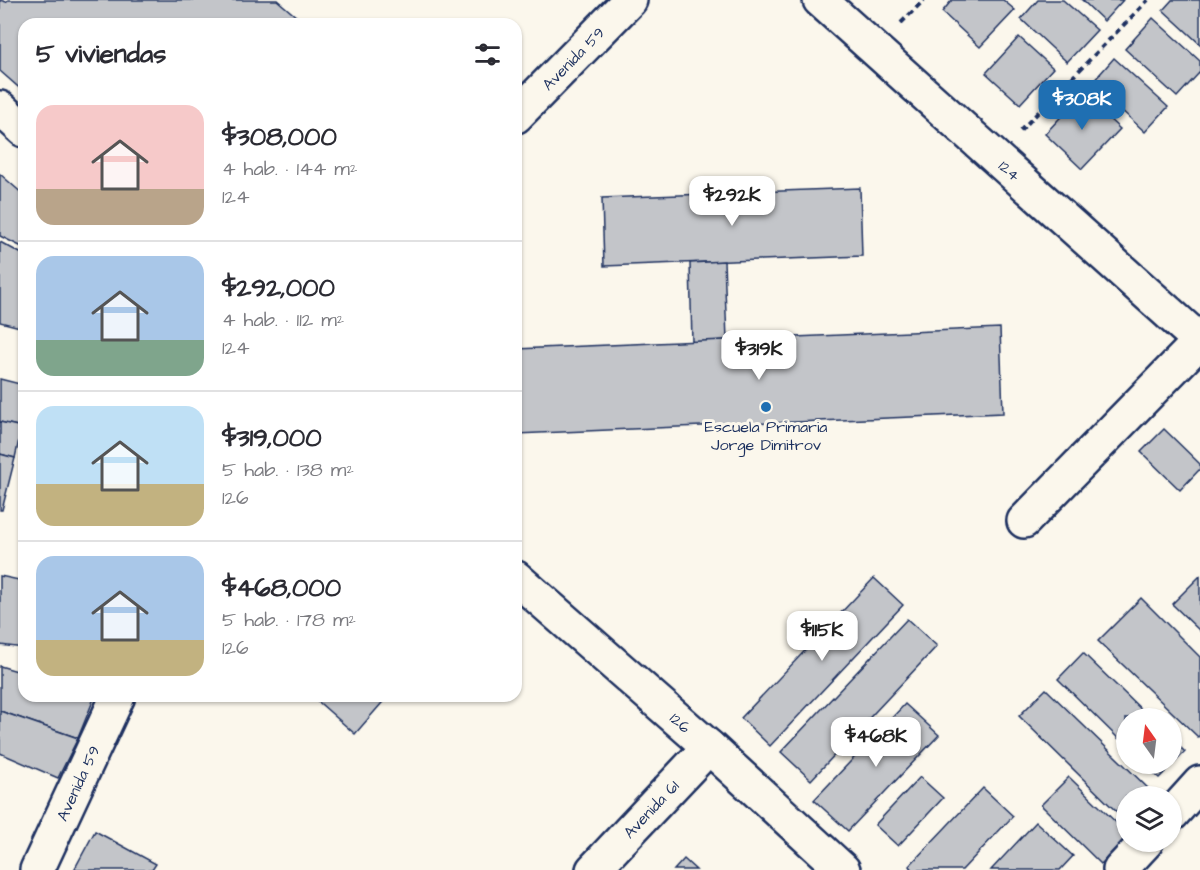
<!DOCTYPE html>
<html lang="es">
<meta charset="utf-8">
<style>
body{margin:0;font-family:"Architects Daughter",sans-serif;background:#f7f7f7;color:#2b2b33;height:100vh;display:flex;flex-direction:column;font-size:22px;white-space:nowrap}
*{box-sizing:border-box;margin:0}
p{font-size:20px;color:#7c7c81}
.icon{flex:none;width:33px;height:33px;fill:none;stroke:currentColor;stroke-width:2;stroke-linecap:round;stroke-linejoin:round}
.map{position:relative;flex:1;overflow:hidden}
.drawer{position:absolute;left:18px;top:18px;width:504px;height:684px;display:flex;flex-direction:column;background:#fff;border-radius:18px;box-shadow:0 2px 4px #0004}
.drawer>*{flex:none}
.needle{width:39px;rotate:346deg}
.buttons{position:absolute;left:1116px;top:708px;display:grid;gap:12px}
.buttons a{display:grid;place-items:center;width:66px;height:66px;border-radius:50%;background:#fff;box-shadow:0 2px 4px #0004;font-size:30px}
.price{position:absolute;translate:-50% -51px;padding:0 14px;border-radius:12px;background:#fff;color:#222;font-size:20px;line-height:39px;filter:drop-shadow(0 2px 3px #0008)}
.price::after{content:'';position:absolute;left:50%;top:36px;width:18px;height:14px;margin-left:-9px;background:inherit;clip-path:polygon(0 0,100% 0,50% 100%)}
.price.on{background:#1f6fb2;color:#fff}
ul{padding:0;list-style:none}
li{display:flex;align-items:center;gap:18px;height:150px;padding:0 18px}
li+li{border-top:2px solid #e1e1e2}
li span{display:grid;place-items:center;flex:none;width:168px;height:120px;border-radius:18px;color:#555}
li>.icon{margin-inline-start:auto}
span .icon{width:72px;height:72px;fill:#fffc;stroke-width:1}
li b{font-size:26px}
h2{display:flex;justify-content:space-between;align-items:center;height:72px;padding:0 18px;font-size:26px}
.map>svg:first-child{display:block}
.building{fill:#c3c5c9;stroke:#1b2f5e;stroke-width:1.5}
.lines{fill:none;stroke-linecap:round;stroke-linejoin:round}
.minor-casing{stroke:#1b2f5e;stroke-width:38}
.path{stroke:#1b2f5e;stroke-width:4;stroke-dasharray:6 4.5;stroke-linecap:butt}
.minor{stroke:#fbf7ec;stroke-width:33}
.poi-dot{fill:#1f6fb2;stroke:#fbf7ec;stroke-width:2}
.labels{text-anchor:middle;stroke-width:6;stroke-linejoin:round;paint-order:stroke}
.street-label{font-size:16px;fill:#1b2f5e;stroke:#fbf7ec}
.poi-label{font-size:16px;fill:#1b2f5e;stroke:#fbf7ec}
</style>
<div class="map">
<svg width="1200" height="870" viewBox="0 0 1200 870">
<rect width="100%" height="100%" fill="#fbf7ec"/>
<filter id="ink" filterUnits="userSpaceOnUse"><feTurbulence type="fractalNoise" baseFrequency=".0167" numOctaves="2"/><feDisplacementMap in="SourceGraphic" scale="12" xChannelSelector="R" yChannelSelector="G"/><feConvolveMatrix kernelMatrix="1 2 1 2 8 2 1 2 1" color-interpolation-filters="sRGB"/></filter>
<g filter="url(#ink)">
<!-- building -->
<g class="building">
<path d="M 0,0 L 6,2 L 8,0 L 277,0 L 305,24 L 24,24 L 24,92 L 0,71 Z"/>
<path d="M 952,0 L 1003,0 L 1015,10 L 980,47 L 942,12 Z"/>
<path d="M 1038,0 L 1063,0 L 1097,30 L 1067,62 L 1021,19 Z"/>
<path d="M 1082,0 L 1123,0 L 1104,21 Z"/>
<path d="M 1172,0 L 1200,0 L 1200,44 L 1163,10 Z"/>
<path d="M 1153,18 L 1200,61 L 1200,72 L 1177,97 L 1125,49 Z"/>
<path d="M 1019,37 L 1053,68 L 1020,104 L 986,73 Z"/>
<path d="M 1114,58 L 1168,107 L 1145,132 L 1092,83 Z"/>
<path d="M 1082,94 L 1120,129 L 1082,169 L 1045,134 Z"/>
<path d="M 0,174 L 24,195 L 24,248 L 0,236 Z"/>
<path d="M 860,188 L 862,256 L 604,266 L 602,198 Z"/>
<path d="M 0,242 L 24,255 L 24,328 L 0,322 Z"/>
<path d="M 724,261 L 727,340 L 692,342 L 690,263 Z"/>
<path d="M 1000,328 L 1003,413 L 516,434 L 516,349 Z"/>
<path d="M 0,379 L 24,385 L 22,427 L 0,422 Z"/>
<path d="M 0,422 L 22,427 L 15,458 L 0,454 Z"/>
<path d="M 1164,429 L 1200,464 L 1200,469 L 1180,490 L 1141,452 Z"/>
<path d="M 0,454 L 15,458 L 2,510 L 0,510 Z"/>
<path d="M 0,576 L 24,581 L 24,648 L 0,645 Z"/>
<path d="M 1200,576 L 1200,631 L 1172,604 Z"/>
<path d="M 874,578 L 903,605 L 770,746 L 741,718 Z"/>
<path d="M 1141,598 L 1200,657 L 1200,735 L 1198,737 L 1098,641 Z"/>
<path d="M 907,619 L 937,646 L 811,780 L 781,752 Z"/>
<path d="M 1083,653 L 1150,718 L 1126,718 L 1126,746 L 1058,679 Z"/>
<path d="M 0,666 L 24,673 L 24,696 L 95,696 L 78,738 L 0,711 Z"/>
<path d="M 1046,689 L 1152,792 L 1148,796 L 1126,796 L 1126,818 L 1125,820 L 1019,716 Z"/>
<path d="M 314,696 L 388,696 L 355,734 L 313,697 Z"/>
<path d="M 905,704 L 939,735 L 848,831 L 814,800 Z"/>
<path d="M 0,711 L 78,738 L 58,778 L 0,753 Z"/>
<path d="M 1172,739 L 1185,752 L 1159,778 L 1144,764 L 1172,764 Z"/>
<path d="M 920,777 L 943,798 L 898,846 L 875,825 Z"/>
<path d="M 1069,777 L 1126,832 L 1126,839 L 1101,864 L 1041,805 Z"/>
<path d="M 983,788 L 1013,816 L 962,870 L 912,870 L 909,866 Z"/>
<path d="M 1036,822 L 1073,856 L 1060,870 L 991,870 Z"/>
<path d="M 95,831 L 156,864 L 152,870 L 74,870 Z"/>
<path d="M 684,859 L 696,870 L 674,870 Z"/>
</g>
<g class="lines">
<defs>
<g id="minor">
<path id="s1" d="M 820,0 L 1200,341"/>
<path d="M 0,108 L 24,130"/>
<path id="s2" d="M 516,116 L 630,0"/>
<path d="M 1024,521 L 1200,341"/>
<path id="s3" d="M 516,578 L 709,747 L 843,870"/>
<path d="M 1172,814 L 1200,783"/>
<path id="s4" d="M 37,870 L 118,696"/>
<path id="s5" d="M 593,870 L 709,747"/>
<path d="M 1120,870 L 1146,842"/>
</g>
</defs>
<!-- minor casing -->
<use href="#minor" class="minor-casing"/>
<!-- path -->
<g class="path">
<path d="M 901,23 L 924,0"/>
<path d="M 1020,131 L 1148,0"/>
</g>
<!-- minor -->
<use href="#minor" class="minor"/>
</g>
</g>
<!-- markers -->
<circle class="poi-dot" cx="766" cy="407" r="6"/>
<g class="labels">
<!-- street labels -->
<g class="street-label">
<text dy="6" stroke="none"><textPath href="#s2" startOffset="81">Avenida 59</textPath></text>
<text dy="6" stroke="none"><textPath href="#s1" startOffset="255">124</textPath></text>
<text dy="6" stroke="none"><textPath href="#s3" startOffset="219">126</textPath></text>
<text dy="6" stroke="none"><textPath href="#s4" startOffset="96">Avenida 59</textPath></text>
<text dy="6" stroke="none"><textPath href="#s5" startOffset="84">Avenida 61</textPath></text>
</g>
<!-- poi labels -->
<g class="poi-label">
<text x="766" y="432">Escuela Primaria<tspan x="766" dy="18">Jorge Dimitrov</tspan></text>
</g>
</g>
</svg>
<div class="buttons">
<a><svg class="needle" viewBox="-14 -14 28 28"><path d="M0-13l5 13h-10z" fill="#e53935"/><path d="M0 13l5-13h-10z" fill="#7c7c81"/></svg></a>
<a><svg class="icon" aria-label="layers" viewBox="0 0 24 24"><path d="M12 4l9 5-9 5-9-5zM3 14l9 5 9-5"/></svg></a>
</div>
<b class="price on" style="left:1082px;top:131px">$308K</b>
<b class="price" style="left:732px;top:227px">$292K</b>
<b class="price" style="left:759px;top:381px">$319K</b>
<b class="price" style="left:822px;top:662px">$115K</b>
<b class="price" style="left:876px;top:768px">$468K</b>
<section class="drawer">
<h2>5 viviendas<svg class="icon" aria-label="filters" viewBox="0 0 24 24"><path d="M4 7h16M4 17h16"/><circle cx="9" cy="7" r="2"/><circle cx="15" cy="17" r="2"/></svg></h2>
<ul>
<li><span style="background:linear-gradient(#f6c9c9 70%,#b9a48a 0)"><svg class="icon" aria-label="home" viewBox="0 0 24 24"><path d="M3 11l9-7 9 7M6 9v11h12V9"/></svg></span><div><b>$308,000</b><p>4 hab. · 144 m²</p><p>124</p></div></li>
<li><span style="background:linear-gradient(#a9c7e8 70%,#7fa58c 0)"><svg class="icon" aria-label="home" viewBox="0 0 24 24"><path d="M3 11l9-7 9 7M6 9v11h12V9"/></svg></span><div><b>$292,000</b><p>4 hab. · 112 m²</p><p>124</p></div></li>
<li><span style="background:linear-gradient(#bfe0f5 65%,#c2b280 0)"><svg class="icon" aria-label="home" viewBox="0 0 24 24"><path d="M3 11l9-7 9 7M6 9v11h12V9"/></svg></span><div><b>$319,000</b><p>5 hab. · 138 m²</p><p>126</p></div></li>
<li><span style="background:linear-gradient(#a9c7e8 70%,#c2b280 0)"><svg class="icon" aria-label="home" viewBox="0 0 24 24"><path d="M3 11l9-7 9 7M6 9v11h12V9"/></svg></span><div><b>$468,000</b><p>5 hab. · 178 m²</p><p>126</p></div></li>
</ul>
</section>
</div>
